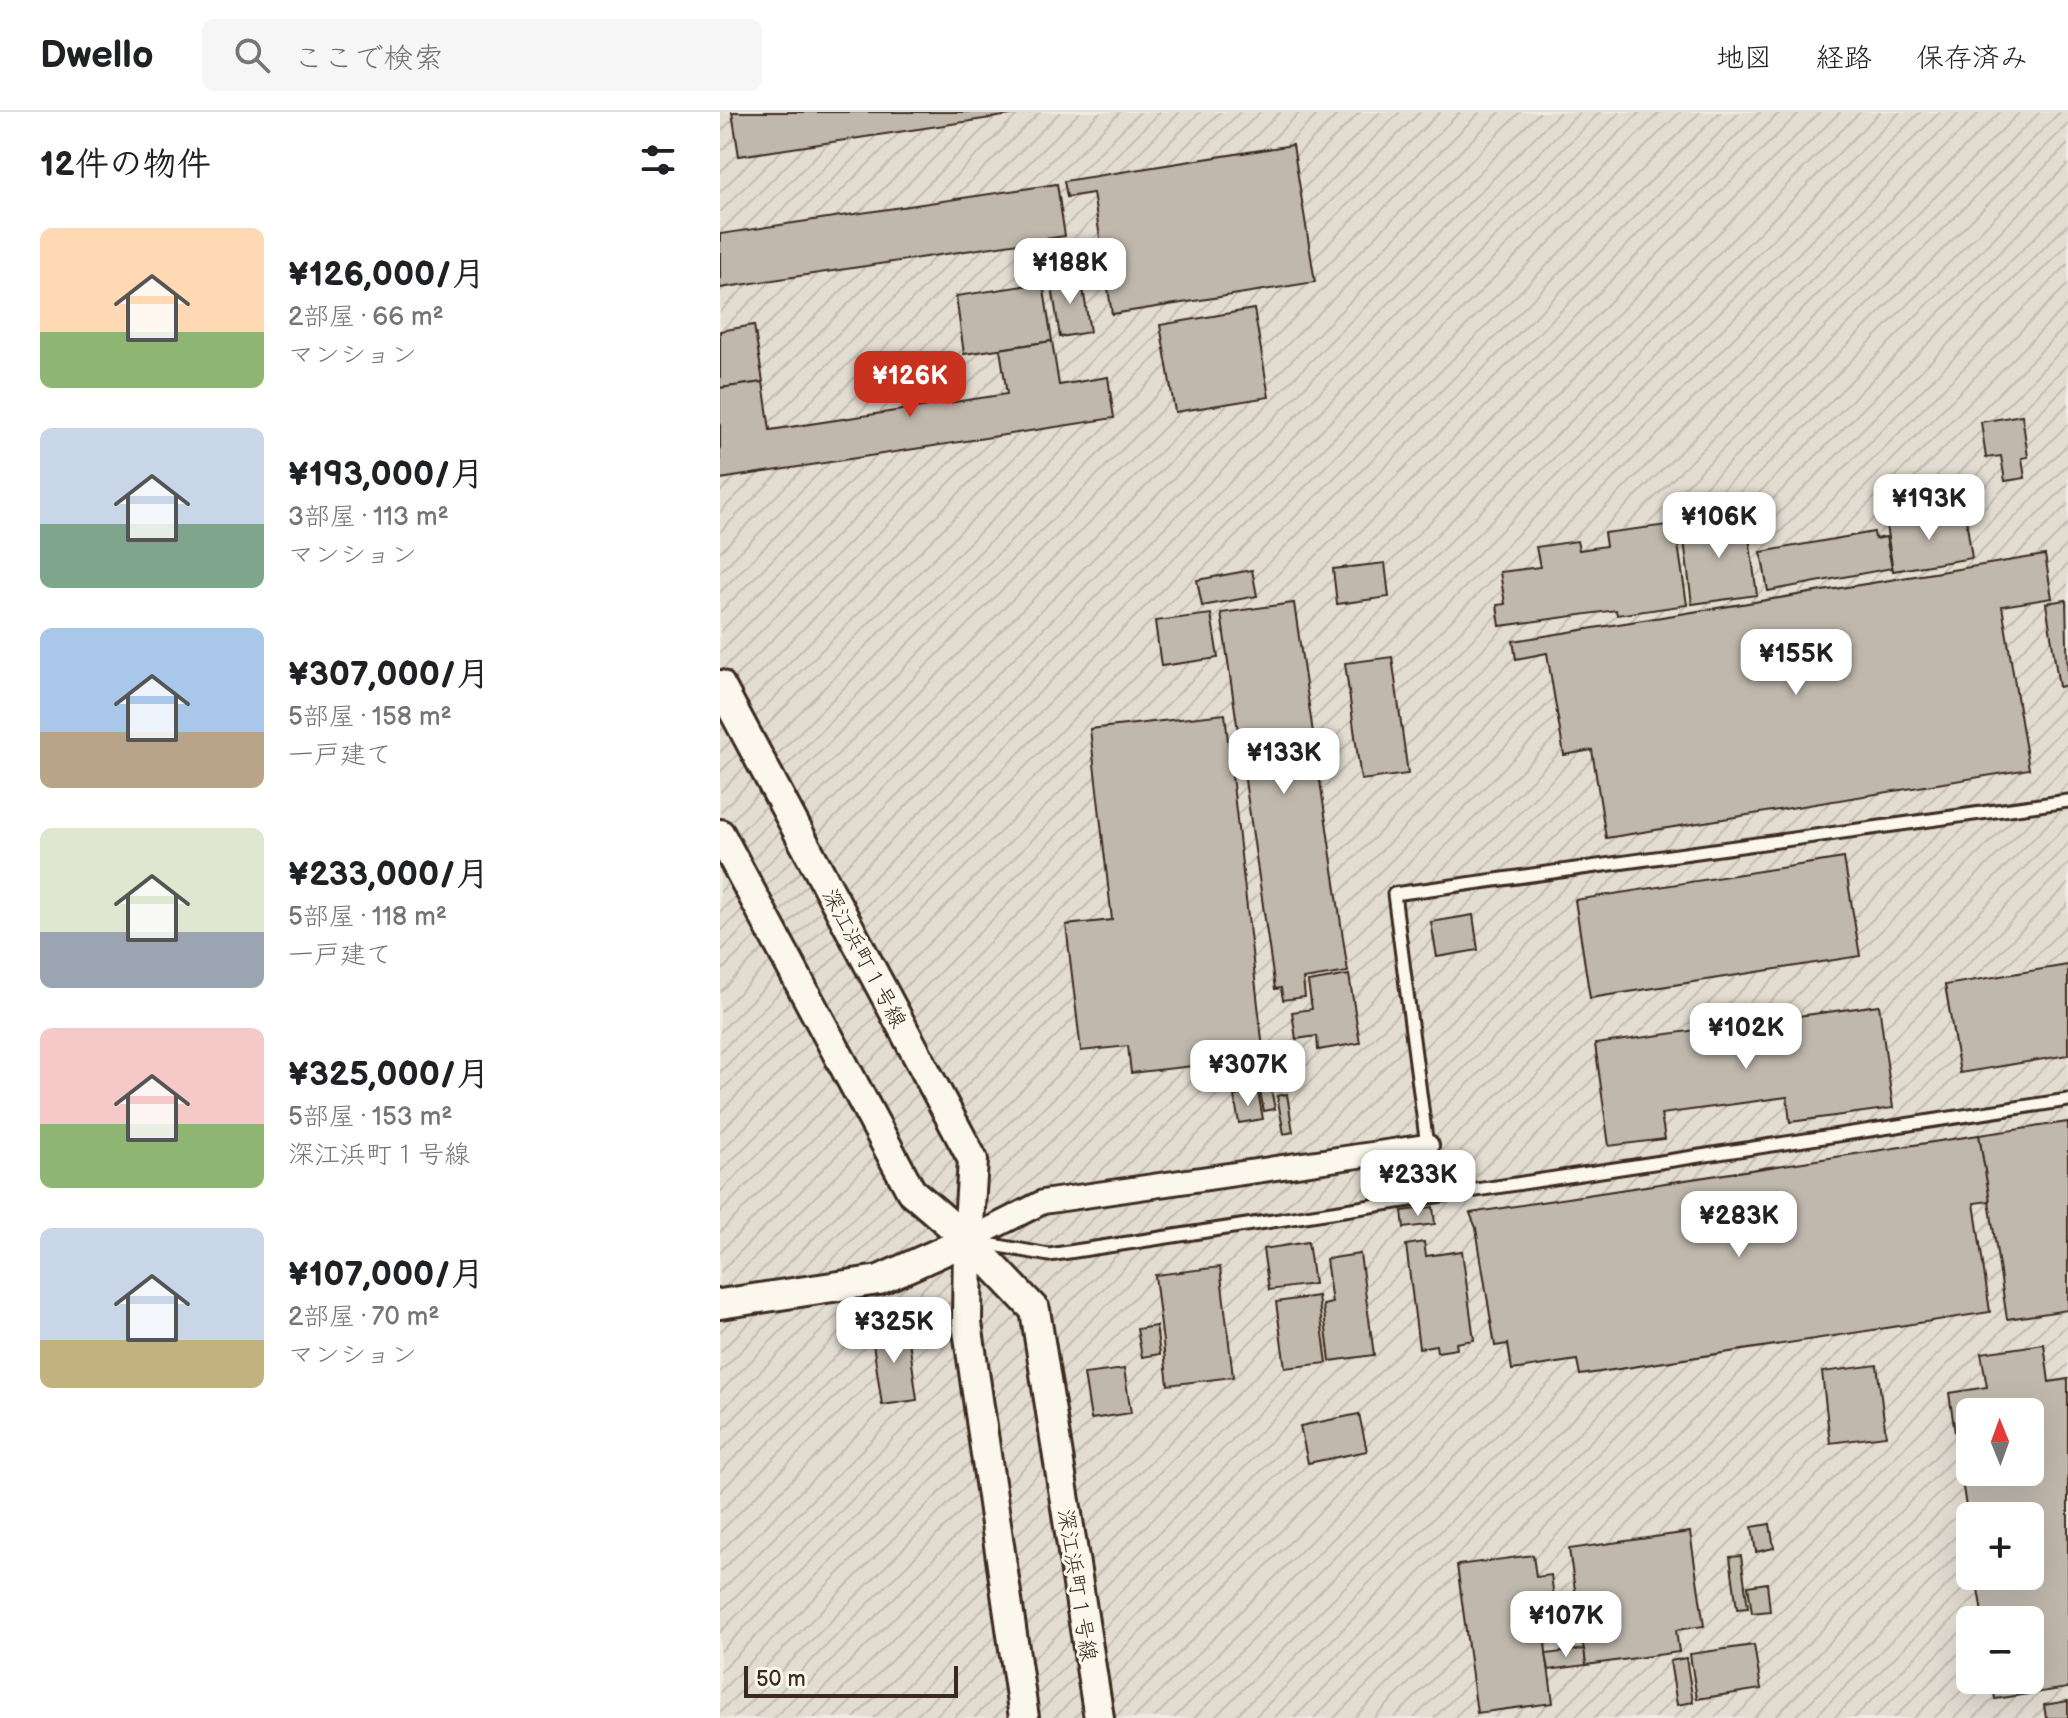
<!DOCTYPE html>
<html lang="ja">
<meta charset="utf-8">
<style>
body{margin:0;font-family:"Balsamiq Sans","Klee One",sans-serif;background:#f6f6f6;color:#202124;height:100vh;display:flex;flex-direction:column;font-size:30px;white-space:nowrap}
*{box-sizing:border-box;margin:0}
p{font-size:26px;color:#757577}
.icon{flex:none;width:44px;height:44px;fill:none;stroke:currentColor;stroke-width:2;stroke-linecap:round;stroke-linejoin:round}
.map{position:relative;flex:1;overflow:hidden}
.drawer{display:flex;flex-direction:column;background:#fff;width:720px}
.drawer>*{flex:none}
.needle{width:52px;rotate:359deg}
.fabs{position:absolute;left:1236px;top:1286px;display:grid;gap:16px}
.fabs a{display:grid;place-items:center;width:88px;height:88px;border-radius:12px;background:#fff;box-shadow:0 8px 32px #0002;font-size:40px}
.scale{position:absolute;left:24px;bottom:20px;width:214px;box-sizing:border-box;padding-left:8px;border:4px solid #3b2a1e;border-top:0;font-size:22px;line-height:28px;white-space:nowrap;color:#3b2a1e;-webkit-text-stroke:6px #fbf7ec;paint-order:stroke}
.price{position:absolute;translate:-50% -68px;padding:0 18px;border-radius:16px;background:#fff;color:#222;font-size:26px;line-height:52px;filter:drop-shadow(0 2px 4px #0008)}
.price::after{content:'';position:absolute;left:50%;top:48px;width:24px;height:18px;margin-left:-12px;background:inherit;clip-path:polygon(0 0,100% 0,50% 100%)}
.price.on{background:#c8321e;color:#fff}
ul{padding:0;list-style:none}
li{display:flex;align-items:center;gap:24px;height:200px;padding:0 40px}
li span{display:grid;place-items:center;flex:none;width:224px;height:160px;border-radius:12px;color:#555}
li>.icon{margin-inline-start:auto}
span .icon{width:96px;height:96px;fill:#fffc;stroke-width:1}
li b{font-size:34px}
h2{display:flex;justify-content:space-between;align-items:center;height:96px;padding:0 40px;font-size:34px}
header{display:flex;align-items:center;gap:48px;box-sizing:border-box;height:112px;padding:0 40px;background:#fff;border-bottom:2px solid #e0e0e0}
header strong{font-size:38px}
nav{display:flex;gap:44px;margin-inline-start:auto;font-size:28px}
.search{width:560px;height:72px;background:#f6f6f6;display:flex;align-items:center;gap:20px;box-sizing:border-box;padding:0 28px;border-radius:12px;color:#757577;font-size:30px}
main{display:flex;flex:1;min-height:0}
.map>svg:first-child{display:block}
.industrial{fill:url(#industrial-furrows);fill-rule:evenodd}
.building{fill:#c0b8ad;stroke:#3b2a1e;stroke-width:2;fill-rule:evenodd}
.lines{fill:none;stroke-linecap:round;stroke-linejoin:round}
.service-casing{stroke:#3b2a1e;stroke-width:17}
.minor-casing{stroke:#3b2a1e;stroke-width:28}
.tertiary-casing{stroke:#3b2a1e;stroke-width:34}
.service{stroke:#fbf7ec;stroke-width:11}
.minor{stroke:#fbf7ec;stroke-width:22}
.tertiary{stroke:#fbf7ec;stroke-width:28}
.labels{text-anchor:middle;stroke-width:6;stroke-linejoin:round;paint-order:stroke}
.street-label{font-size:22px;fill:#3b2a1e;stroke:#fbf7ec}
</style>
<header>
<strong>Dwello</strong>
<div class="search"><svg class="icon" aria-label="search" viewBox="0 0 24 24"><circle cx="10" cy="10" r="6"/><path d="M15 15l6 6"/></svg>ここで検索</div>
<nav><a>地図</a><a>経路</a><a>保存済み</a></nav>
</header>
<main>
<section class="drawer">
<h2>12件の物件<svg class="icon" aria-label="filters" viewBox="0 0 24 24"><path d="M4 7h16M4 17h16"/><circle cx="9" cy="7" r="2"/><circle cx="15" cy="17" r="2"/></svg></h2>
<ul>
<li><span style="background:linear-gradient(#ffd9b3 65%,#8fb573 0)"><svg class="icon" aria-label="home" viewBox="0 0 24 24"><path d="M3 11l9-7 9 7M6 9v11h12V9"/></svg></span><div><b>¥126,000/月</b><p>2部屋 · 66 m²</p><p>マンション</p></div></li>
<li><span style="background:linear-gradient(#c9d6e8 60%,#7fa58c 0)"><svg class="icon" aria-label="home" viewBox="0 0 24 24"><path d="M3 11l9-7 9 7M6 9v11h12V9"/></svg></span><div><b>¥193,000/月</b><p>3部屋 · 113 m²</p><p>マンション</p></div></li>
<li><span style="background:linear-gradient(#a9c7e8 65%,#b9a48a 0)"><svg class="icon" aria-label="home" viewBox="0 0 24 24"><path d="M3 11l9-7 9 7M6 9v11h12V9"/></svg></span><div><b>¥307,000/月</b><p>5部屋 · 158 m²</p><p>一戸建て</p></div></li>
<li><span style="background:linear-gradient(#dfe7d0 65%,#9aa5b1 0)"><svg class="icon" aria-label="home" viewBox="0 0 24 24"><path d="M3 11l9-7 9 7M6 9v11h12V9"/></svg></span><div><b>¥233,000/月</b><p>5部屋 · 118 m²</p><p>一戸建て</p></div></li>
<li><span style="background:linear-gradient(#f6c9c9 60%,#8fb573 0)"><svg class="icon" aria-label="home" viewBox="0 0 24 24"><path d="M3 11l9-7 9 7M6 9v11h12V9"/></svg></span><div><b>¥325,000/月</b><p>5部屋 · 153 m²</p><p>深江浜町１号線</p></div></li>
<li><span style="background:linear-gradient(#c9d6e8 70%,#c2b280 0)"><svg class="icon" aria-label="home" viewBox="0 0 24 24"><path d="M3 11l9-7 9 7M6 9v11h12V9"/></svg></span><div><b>¥107,000/月</b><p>2部屋 · 70 m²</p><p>マンション</p></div></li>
</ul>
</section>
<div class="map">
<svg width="1348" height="1606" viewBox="0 0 1348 1606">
<defs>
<pattern id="industrial-furrows" width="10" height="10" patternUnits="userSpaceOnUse" patternTransform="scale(2)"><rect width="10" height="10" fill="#e2dcd1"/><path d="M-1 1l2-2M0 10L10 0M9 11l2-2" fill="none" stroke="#c3bdb3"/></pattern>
</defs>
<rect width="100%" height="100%" fill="#f0ebe0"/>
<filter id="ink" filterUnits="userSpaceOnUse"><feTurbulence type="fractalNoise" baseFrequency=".0125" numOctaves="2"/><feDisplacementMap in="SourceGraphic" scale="16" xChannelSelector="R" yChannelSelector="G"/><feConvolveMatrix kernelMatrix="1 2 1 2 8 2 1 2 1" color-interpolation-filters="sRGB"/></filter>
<g filter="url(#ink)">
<!-- industrial -->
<path class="industrial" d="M 0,0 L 1348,0 L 1348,1606 L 0,1606 ZM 1250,1300 L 1310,1300 L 1310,1360 L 1250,1360 ZM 1250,1404 L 1310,1404 L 1310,1464 L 1250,1464 ZM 1250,1508 L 1310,1508 L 1310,1568 L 1250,1568 Z"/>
<!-- building -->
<g class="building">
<path d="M 12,0 L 311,0 L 19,44 Z"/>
<path d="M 573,33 L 595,170 L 392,202 L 373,81 L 347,85 L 344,69 Z"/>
<path d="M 337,72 L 345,124 L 0,176 L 0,122 Z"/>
<path d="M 361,164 L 370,220 L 340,225 L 331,168 Z"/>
<path d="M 323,171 L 332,229 L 244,242 L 236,184 Z"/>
<path d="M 534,197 L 549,285 L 455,300 L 440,213 Z"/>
<path d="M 34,213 L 43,270 L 0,276 L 0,219 Z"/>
<path d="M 332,229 L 339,273 L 388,265 L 394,306 L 0,367 L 0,276 L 43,270 L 50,318 L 287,282 L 280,237 Z"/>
<path d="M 1302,303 L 1308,345 L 1302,346 L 1305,366 L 1285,369 L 1281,344 L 1266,346 L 1261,310 Z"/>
<path d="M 1245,400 L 1252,446 L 1173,459 L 1166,413 Z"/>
<path d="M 1026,403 L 1037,483 L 972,492 L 962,412 Z"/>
<path d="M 955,412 L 967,493 L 897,503 L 896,498 L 780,514 L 777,493 L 785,492 L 780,460 L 820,455 L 816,435 L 857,429 L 859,438 L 886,434 L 884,421 Z"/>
<path d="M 1154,420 L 1155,427 L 1166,425 L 1172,456 L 1048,479 L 1041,440 Z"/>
<path d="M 1325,443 L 1332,486 L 1282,494 L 1309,657 L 886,726 L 872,638 L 844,643 L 827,541 L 796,547 L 793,529 Z"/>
<path d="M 665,451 L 669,485 L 617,492 L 613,457 Z"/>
<path d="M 532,458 L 537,484 L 482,494 L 477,468 Z"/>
<path d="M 1346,488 L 1348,573 L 1339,575 L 1326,491 Z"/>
<path d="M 574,491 L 628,860 L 583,867 L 585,885 L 563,888 L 561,876 L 555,877 L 501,501 Z"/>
<path d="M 491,502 L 498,546 L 441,554 L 435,509 Z"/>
<path d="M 672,545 L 688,662 L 641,668 L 625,551 Z"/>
<path d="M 505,602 L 544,946 L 411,961 L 408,934 L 361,939 L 346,813 L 392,808 L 370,617 Z"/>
<path d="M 1124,746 L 1140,844 L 870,886 L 855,788 Z"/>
<path d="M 753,803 L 758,838 L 717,845 L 711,810 Z"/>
<path d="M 1348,853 L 1348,943 L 1240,961 L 1225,873 Z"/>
<path d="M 629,863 L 640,931 L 598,938 L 597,924 L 576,927 L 572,900 L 592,897 L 588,870 Z"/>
<path d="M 1159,893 L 1173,996 L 1070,1010 L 1067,985 L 941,1002 L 945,1027 L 889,1034 L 875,932 Z"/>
<path d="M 550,973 L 555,997 L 544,999 L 539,975 Z"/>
<path d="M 538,980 L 543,1007 L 519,1011 L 514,984 Z"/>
<path d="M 567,982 L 573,1020 L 564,1022 L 557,984 Z"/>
<path d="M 1348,1010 L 1348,1198 L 1287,1207 L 1259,1023 Z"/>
<path d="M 1259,1023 L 1270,1089 L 1254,1091 L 1270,1200 L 860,1263 L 857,1248 L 792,1258 L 788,1232 L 775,1234 L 756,1116 L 750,1101 Z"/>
<path d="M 713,1095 L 715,1112 L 684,1116 L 682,1099 Z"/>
<path d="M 588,1130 L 594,1172 L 549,1178 L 543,1137 Z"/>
<path d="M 704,1130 L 706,1144 L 742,1139 L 754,1228 L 736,1231 L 737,1237 L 717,1240 L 716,1233 L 699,1236 L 686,1133 Z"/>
<path d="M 640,1142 L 654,1243 L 610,1249 L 603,1193 L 612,1191 L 606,1147 Z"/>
<path d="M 500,1155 L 513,1265 L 448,1273 L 435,1163 Z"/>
<path d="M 598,1184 L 607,1251 L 565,1256 L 556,1190 Z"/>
<path d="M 187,1213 L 197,1288 L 162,1293 L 151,1218 Z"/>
<path d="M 436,1214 L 440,1242 L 422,1245 L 417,1217 Z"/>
<path d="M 1324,1232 L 1329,1270 L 1348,1267 L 1348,1576 L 1275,1587 L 1272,1568 L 1310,1568 L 1310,1508 L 1263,1508 L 1256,1464 L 1310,1464 L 1310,1404 L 1250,1404 L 1250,1422 L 1229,1281 L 1267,1275 L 1261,1241 ZM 1250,1300 L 1310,1300 L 1310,1360 L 1250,1360 Z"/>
<path d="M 1157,1253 L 1166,1324 L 1110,1331 L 1102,1260 Z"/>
<path d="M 404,1257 L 411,1301 L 371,1307 L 364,1262 Z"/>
<path d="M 639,1302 L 647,1339 L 588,1351 L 580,1314 Z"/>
<path d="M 1050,1412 L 1054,1436 L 1036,1440 L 1032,1415 Z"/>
<path d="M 970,1420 L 984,1514 L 956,1518 L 959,1540 L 866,1553 L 849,1437 Z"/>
<path d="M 813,1443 L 816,1465 L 831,1463 L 836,1501 L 821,1502 L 833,1591 L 757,1601 L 737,1453 Z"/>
<path d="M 1021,1444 L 1028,1496 L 1017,1497 L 1010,1445 Z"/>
<path d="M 1047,1471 L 1050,1499 L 1032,1501 L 1028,1474 Z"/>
<path d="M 1034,1533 L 1041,1577 L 977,1587 L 970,1542 Z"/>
<path d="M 864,1537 L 866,1553 L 829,1558 L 826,1542 Z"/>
<path d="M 966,1546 L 973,1590 L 957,1593 L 950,1549 Z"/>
<path d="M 1348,1589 L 1348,1606 L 1326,1606 L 1324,1593 Z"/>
</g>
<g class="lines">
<defs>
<g id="service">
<path d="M 707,1034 L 674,782 L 1348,689"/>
<path d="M 257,1130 L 329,1143 L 1348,988"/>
</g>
<path id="minor" d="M 248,1128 L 323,1090 L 707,1034"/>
<g id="tertiary">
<path d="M 0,573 L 253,1048 L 248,1128 L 247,1211 L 304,1606"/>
<path d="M 0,722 L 191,1079 L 248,1128 L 315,1198 L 379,1606"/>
<path d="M 0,1192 L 159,1168 L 248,1128"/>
</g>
</defs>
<!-- service casing -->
<use href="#service" class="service-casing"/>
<!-- minor casing -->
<use href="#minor" class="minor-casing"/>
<!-- tertiary casing -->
<use href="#tertiary" class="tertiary-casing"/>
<!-- service -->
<use href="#service" class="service"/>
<!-- minor -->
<use href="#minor" class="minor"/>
<!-- tertiary -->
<use href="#tertiary" class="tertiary"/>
</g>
</g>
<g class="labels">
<!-- street labels -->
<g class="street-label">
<text transform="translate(145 846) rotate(62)" y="8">深江浜町１号線</text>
<text transform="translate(358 1473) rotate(81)" y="8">深江浜町１号線</text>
</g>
</g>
</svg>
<div class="fabs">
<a><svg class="needle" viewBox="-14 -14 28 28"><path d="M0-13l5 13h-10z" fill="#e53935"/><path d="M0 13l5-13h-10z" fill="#757577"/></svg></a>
<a>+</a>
<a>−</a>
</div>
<div class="scale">50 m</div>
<b class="price" style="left:350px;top:194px">¥188K</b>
<b class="price on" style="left:190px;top:307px">¥126K</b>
<b class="price" style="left:1209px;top:430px">¥193K</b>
<b class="price" style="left:999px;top:448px">¥106K</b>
<b class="price" style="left:1076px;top:585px">¥155K</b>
<b class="price" style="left:564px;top:684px">¥133K</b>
<b class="price" style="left:1026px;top:959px">¥102K</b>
<b class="price" style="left:528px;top:996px">¥307K</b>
<b class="price" style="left:698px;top:1106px">¥233K</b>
<b class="price" style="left:1019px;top:1147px">¥283K</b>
<b class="price" style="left:174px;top:1253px">¥325K</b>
<b class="price" style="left:846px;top:1547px">¥107K</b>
</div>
</main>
